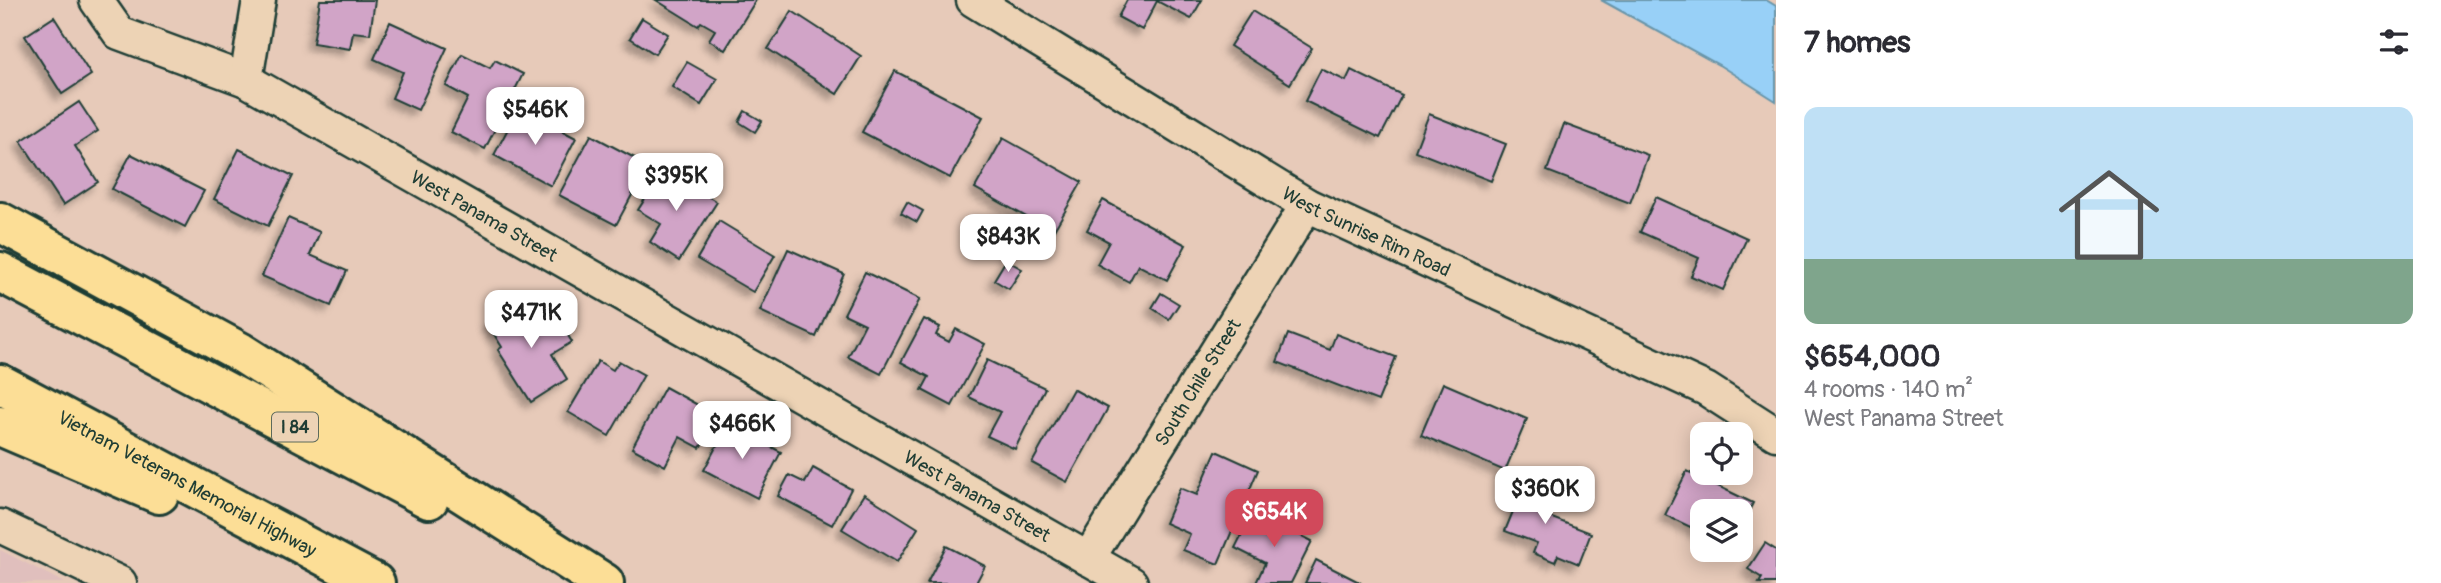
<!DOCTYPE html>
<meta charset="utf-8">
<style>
body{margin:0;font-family:Pangolin,sans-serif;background:#f7f7f7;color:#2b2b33;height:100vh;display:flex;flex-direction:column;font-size:26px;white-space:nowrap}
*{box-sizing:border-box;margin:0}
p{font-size:23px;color:#7c7c81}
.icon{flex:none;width:38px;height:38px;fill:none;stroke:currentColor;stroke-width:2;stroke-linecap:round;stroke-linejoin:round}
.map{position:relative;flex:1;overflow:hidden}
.side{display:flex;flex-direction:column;background:#fff;width:665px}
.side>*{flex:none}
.tools{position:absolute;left:1690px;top:422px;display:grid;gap:14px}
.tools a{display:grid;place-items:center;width:63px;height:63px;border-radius:14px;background:#fff;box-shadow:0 4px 18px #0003;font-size:35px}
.price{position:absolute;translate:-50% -60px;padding:0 16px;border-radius:14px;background:#fff;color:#222;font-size:23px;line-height:46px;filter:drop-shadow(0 2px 4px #0008)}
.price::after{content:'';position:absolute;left:50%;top:42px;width:21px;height:16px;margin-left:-10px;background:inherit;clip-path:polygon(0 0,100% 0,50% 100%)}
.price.current{background:#d1495b;color:#fff}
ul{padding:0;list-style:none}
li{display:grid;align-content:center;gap:14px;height:371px;padding:0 28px}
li+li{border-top:2px solid #e1e1e2}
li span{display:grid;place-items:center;height:217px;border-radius:14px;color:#555}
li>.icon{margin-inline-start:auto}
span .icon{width:126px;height:126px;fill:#fffc;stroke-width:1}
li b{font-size:30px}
h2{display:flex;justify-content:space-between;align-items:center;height:84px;padding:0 28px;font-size:30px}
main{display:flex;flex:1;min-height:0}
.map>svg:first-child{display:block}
.built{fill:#e0bfbd}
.water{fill:#98d0f7;stroke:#6895a9;stroke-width:2}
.building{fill:#d1a4c7;stroke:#1f3d34;stroke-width:2;filter:url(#shadow)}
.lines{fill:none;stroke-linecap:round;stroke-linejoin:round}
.minor-casing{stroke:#1f3d34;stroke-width:37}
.highway-casing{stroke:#1f3d34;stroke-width:44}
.minor{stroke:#edd3b5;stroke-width:32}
.highway{stroke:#fcde96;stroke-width:38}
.labels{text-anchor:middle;stroke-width:6;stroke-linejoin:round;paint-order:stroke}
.shield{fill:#edd3b5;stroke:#5d6a5b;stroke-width:2}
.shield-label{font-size:18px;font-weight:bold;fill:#1f3d34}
.street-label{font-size:19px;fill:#1f3d34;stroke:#edd3b5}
</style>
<main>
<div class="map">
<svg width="1776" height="583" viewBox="0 0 1776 583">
<defs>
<filter id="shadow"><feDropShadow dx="-6" dy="6" stdDeviation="3.5" flood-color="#0004"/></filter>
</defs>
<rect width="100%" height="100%" fill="#e7cab9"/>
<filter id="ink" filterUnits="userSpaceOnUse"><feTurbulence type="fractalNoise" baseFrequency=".0143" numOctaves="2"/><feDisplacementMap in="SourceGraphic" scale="14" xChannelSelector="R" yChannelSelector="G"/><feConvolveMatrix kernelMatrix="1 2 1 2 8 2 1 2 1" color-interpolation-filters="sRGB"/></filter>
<g filter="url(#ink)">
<!-- built -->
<path class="built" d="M 0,550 L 65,583 L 0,583 Z"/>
<!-- water -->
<path class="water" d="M 1601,0 L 1766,0 L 1776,6 L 1776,101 L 1719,65 Z"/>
<!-- building -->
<g class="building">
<path d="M 320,0 L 375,0 L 370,34 L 353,32 L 350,49 L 313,43 Z"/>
<path d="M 656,0 L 756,0 L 725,50 L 709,40 L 715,30 L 701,22 L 698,26 Z"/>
<path d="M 1127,0 L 1202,0 L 1191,19 L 1157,1 L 1142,30 L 1118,17 Z"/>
<path d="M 792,11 L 861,56 L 837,94 L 768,49 Z"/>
<path d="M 1252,11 L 1312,48 L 1290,84 L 1230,46 Z"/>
<path d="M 54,17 L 91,75 L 62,94 L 25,36 Z"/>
<path d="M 642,18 L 668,34 L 655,54 L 630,38 Z"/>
<path d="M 390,22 L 447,48 L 418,110 L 392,98 L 403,72 L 374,59 Z"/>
<path d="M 462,54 L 490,68 L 495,60 L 523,74 L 485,149 L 451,132 L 468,98 L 446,86 Z"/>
<path d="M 687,62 L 717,79 L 701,105 L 672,87 Z"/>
<path d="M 1321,69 L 1346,81 L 1351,70 L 1402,95 L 1380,138 L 1305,101 Z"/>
<path d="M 895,71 L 983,117 L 950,178 L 862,132 Z"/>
<path d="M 79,102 L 98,131 L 75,146 L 98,182 L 63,205 L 21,141 Z"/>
<path d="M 519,108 L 576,138 L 551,186 L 494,155 Z"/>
<path d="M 745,111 L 762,121 L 755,132 L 739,122 Z"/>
<path d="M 1429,114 L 1506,144 L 1491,181 L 1415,151 Z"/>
<path d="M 1564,124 L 1648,155 L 1630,203 L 1547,171 Z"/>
<path d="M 591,135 L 648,165 L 616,225 L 559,195 Z"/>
<path d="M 1003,138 L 1082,182 L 1053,232 L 975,188 Z"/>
<path d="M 239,149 L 293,176 L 268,226 L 214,199 Z"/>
<path d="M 131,154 L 204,191 L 185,227 L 112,189 Z"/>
<path d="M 664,169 L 717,202 L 679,261 L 650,242 L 661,224 L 638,210 Z"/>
<path d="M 1656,197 L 1747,238 L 1723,290 L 1691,276 L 1699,258 L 1640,232 Z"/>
<path d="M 1103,200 L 1186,245 L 1167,280 L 1138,265 L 1129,282 L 1097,264 L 1109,242 L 1087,230 Z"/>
<path d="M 907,202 L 923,211 L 917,222 L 901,213 Z"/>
<path d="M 288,218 L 320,232 L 310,255 L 347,271 L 331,306 L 262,276 Z"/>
<path d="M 719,221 L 775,255 L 753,292 L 697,259 Z"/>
<path d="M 788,249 L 844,274 L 816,337 L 760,311 Z"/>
<path d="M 1006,260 L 1022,269 L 1009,289 L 994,280 Z"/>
<path d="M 865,272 L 920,299 L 881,374 L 848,357 L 865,324 L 844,314 Z"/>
<path d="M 1161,293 L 1179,304 L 1169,319 L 1152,308 Z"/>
<path d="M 519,303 L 535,328 L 555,315 L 572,342 L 552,354 L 567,379 L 531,402 L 498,350 L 502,347 L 487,323 Z"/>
<path d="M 924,319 L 940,327 L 936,335 L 949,342 L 956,329 L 985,344 L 952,406 L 922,390 L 929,377 L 901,362 Z"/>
<path d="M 1288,334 L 1330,350 L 1336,334 L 1396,357 L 1378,401 L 1277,362 Z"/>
<path d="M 987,360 L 1045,388 L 1015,449 L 987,436 L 1000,412 L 969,397 Z"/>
<path d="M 598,361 L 613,370 L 619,361 L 644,375 L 609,436 L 568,412 Z"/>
<path d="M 1443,383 L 1527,419 L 1505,471 L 1421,435 Z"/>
<path d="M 665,387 L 718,416 L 700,448 L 680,437 L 665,466 L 632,448 Z"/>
<path d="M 1073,389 L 1108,408 L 1067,482 L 1032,463 Z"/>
<path d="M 728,424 L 781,452 L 757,498 L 704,470 Z"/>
<path d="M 1216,451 L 1258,470 L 1218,564 L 1183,550 L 1190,534 L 1165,523 L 1180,488 L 1197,495 Z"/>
<path d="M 813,468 L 851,489 L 832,525 L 778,496 L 789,475 L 805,483 Z"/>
<path d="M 1687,471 L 1753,503 L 1741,527 L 1741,511 L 1703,511 L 1703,533 L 1665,515 Z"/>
<path d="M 1527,477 L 1554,489 L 1544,515 L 1591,533 L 1579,564 L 1558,555 L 1555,562 L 1533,553 L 1537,543 L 1505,531 Z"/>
<path d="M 864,494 L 918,528 L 897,562 L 842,529 Z"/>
<path d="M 1253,512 L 1312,541 L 1291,583 L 1256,583 L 1265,563 L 1235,548 Z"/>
<path d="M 1765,543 L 1776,550 L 1776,583 L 1759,583 L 1762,578 L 1748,569 Z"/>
<path d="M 946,546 L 985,566 L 976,583 L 927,583 Z"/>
<path d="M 1316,560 L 1361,583 L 1305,583 Z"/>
</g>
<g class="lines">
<defs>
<g id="minor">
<path id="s1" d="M 96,0 L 119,33 L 246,80 L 1131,583"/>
<path id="s2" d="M 973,0 L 1307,205 L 1706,389 L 1776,434"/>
<path d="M 246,80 L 259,0"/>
<path d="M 0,526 L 120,583"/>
<path id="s3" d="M 1088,559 L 1307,205"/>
</g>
<g id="highway">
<path d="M 0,222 L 240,352 L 604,583"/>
<path d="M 0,272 L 429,499"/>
<path id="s4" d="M 0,384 L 375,583"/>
<path d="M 0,426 L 159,494"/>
</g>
</defs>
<!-- minor casing -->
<use href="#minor" class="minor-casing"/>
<!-- highway casing -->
<use href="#highway" class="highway-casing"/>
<!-- minor -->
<use href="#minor" class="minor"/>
<!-- highway -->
<use href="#highway" class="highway"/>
</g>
</g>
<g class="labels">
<!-- shield labels -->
<rect class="shield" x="272" y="412.5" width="46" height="29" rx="5"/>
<g class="shield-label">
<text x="295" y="433">I 84</text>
</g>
<!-- street labels -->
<g class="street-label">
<text dy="7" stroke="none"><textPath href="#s1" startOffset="450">West Panama Street</textPath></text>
<text dy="7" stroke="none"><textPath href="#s2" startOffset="457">West Sunrise Rim Road</textPath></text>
<text dy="7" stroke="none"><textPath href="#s3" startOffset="208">South Chile Street</textPath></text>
<text dy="7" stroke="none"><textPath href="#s4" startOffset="212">Vietnam Veterans Memorial Highway</textPath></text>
<text dy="7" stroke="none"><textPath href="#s1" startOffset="1017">West Panama Street</textPath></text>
</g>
</g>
</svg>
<div class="tools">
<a><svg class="icon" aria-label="locate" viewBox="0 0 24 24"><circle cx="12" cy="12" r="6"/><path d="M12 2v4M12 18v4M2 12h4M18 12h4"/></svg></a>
<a><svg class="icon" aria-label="layers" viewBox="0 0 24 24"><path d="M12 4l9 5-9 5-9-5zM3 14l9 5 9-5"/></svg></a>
</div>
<b class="price" style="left:535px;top:147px">$546K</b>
<b class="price" style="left:676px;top:213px">$395K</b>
<b class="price" style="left:1008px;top:274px">$843K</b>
<b class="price" style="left:531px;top:350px">$471K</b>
<b class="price" style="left:742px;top:461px">$466K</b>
<b class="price" style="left:1545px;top:526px">$360K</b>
<b class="price current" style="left:1274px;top:549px">$654K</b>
</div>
<section class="side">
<h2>7 homes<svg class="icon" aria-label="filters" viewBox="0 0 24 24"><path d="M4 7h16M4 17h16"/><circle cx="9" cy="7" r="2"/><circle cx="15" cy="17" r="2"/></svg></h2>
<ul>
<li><span style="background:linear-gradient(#bfe0f5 70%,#7fa58c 0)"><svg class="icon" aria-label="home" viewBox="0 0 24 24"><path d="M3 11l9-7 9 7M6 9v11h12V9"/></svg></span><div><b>$654,000</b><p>4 rooms · 140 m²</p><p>West Panama Street</p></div></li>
</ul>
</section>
</main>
